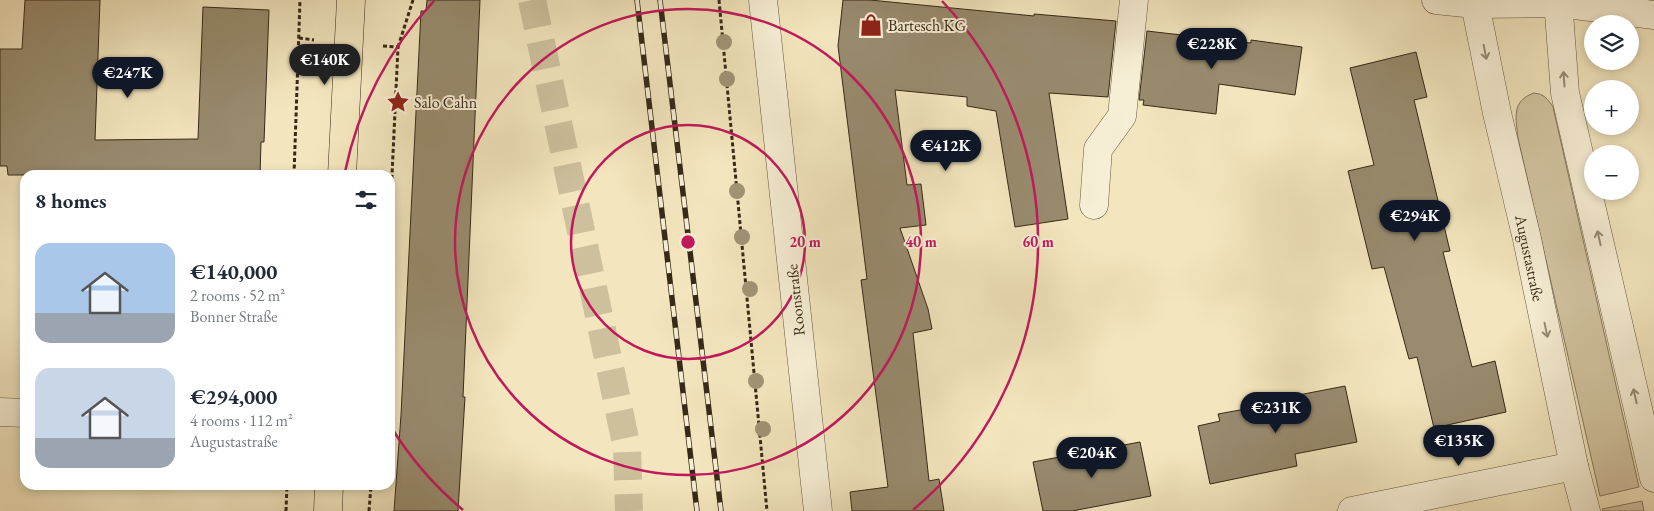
<!DOCTYPE html>
<meta charset="utf-8">
<style>
body{margin:0;font-family:"EB Garamond",serif;background:#f6f6f7;color:#1f2937;height:100vh;display:flex;flex-direction:column;font-size:19px;white-space:nowrap}
*{box-sizing:border-box;margin:0}
p{font-size:16px;color:#747a83}
.icon{flex:none;width:28px;height:28px;fill:none;stroke:currentColor;stroke-width:2;stroke-linecap:round;stroke-linejoin:round}
.map{position:relative;flex:1;overflow:hidden}
.details{position:absolute;left:20px;top:170px;width:375px;height:320px;display:flex;flex-direction:column;background:#fff;border-radius:15px;box-shadow:0 2px 8px #0003}
.details>*{flex:none}
.tools{position:absolute;left:1584px;top:15px;display:grid;gap:10px}
.tools a{display:grid;place-items:center;width:55px;height:55px;border-radius:50%;background:#fff;box-shadow:0 2px 8px #0003;font-size:25px}
.price{position:absolute;translate:-50% -42px;padding:0 11px;border-radius:18px;background:#111827;color:#fff;font-size:16px;line-height:32px;filter:drop-shadow(0 1px 2px #0008)}
.price::after{content:'';position:absolute;left:50%;top:30px;width:15px;height:11px;margin-left:-8px;background:inherit;clip-path:polygon(0 0,100% 0,50% 100%)}
.price.current{background:#222;color:#fff}
ul{padding:0;list-style:none}
li{display:flex;align-items:center;gap:15px;height:125px;padding:0 15px}
li span{display:grid;place-items:center;flex:none;width:140px;height:100px;border-radius:15px;color:#555}
li>.icon{margin-inline-start:auto}
span .icon{width:60px;height:60px;fill:#fffc;stroke-width:1}
li b{font-size:21px}
h2{display:flex;justify-content:space-between;align-items:center;height:60px;padding:0 15px;font-size:21px}
.map>svg:first-child{display:block}
.green{fill:#d3c6a2;stroke:#84785d}
.building{fill:#988b6e;stroke:#362918}
.lines{fill:none;stroke-linecap:round;stroke-linejoin:round}
.major-tunnel{stroke:#cdc09d;stroke-width:28;stroke-dasharray:28 14;stroke-linecap:butt}
.minor-casing{stroke:#655842;stroke-width:29}
.major-casing{stroke:#362918;stroke-width:29}
.path{stroke:#362918;stroke-width:3;stroke-dasharray:4 2.5;stroke-linecap:butt}
.minor{stroke:#f7efd5;stroke-width:28}
.major{stroke:#f3e6be;stroke-width:28}
.rail-casing{stroke:#362918;stroke-width:5.5}
.rail{stroke:#f7efd5;stroke-width:4;stroke-dasharray:11;stroke-linecap:butt}
.tree{fill:#a09475}
.oneway{stroke:#968c76}
.ring{fill:none;stroke:#c2185b;stroke-width:2.5}
.labels{text-anchor:middle;stroke-width:4;stroke-linejoin:round;paint-order:stroke}
.poi-label{font-size:16px;fill:#362918;stroke:#f7efd5;text-anchor:start}
.street-label{font-size:16px;fill:#362918;stroke:#f7efd5}
.centre{fill:#c2185b;stroke:#f7efd5;stroke-width:2.5}
.ring-label{font-size:15px;text-anchor:middle;font-weight:bold;fill:#c2185b;stroke:#f7efd5;stroke-width:4;stroke-linejoin:round;paint-order:stroke}
</style>
<div class="map">
<svg width="1654" height="511" viewBox="0 0 1654 511">
<rect width="100%" height="100%" fill="#f3e6be"/>
<filter id="stains"><feTurbulence type="fractalNoise" baseFrequency=".004" numOctaves="4"/><feColorMatrix values="0 0 0 0 .2 0 0 0 0 .09 0 0 0 0 .02 0 0 0 .5 -.17"/></filter>
<radialGradient id="worn" r=".72"><stop offset=".6" stop-color="#630" stop-opacity="0"/><stop offset="1" stop-color="#630" stop-opacity=".3"/></radialGradient>
<!-- green -->
<g class="green">
<path d="M 1534,93 C 1544,94 1548,99 1553,107 L 1639,487 L 1600,496 L 1518,138 C 1516,118 1511,101 1534,93 Z"/>
<path d="M 1642,501 L 1644,511 L 1603,511 L 1602,509 Z"/>
</g>
<!-- building -->
<g class="building">
<path d="M 25,0 L 100,0 L 95,140 L 198,139 L 203,7 L 269,10 L 264,142 L 261,142 L 260,175 L 8,175 L 7,166 L 0,166 L 0,49 L 22,49 Z"/>
<path d="M 427,0 L 480,0 L 463,397 L 465,397 L 458,511 L 394,511 L 401,415 L 421,11 L 426,11 Z"/>
<path d="M 843,0 L 870,0 L 1034,16 L 1034,14 L 1116,21 L 1108,97 L 1049,93 L 1068,219 L 1015,227 L 996,111 L 967,106 L 967,97 L 895,90 L 907,185 L 921,184 L 926,225 L 900,228 L 928,309 L 932,329 L 913,333 L 929,481 L 939,479 L 944,511 L 852,511 L 850,492 L 888,487 L 861,280 L 867,279 L 838,46 Z"/>
<path d="M 1147,31 L 1251,43 L 1251,40 L 1302,47 L 1295,95 L 1219,84 L 1216,114 L 1143,105 L 1144,100 L 1139,100 Z"/>
<path d="M 1416,52 L 1427,97 L 1414,100 L 1450,251 L 1443,252 L 1472,367 L 1495,361 L 1506,412 L 1434,428 L 1417,357 L 1409,359 L 1384,267 L 1372,269 L 1348,171 L 1374,165 L 1350,68 Z"/>
<path d="M 1345,386 L 1357,442 L 1295,454 L 1297,466 L 1210,484 L 1198,426 L 1220,421 L 1218,414 L 1284,402 L 1283,398 Z"/>
<path d="M 1140,442 L 1151,496 L 1072,511 L 1043,511 L 1033,462 Z"/>
</g>
<g class="lines">
<!-- major-tunnel -->
<path class="major-tunnel" d="M 532,0 L 627,448 L 629,511"/>
<defs>
<g id="minor">
<path d="M 763,0 L 818,511"/>
<path d="M 1436,0 L 1475,4 L 1559,3 L 1654,15"/>
<path d="M 1558,0 L 1565,93 L 1654,478"/>
<path d="M 1475,4 L 1497,113 L 1527,239 L 1574,466 L 1586,511"/>
<path d="M 1094,205 L 1098,149 L 1122,116 L 1134,0"/>
<path d="M 0,412 L 25,413"/>
<path d="M 1352,511 L 1574,466"/>
</g>
<g id="major">
<path d="M 342,175 L 351,0"/>
<path d="M 328,511 L 329,485"/>
</g>
</defs>
<!-- minor casing -->
<use href="#minor" class="minor-casing"/>
<!-- major casing -->
<use href="#major" class="major-casing"/>
<!-- path -->
<g class="path">
<path d="M 719,0 L 767,511"/>
<path d="M 299,38 L 314,40"/>
<path d="M 383,46 L 398,47 L 390,218"/>
<path d="M 398,47 L 413,0"/>
<path d="M 294,175 L 300,0"/>
<path d="M 286,511 L 287,485"/>
<path d="M 369,511 L 371,485"/>
</g>
<!-- minor -->
<use href="#minor" class="minor"/>
<!-- major -->
<use href="#major" class="major"/>
<defs>
<g id="rail">
<path d="M 637,0 L 697,511"/>
<path d="M 660,0 L 721,511"/>
</g>
</defs>
<!-- rail casing -->
<use href="#rail" class="rail-casing"/>
<!-- rail -->
<use href="#rail" class="rail"/>
</g>
<!-- trees -->
<g class="tree">
<circle cx="724" cy="42" r="8"/>
<circle cx="727" cy="79" r="8"/>
<circle cx="737" cy="191" r="8"/>
<circle cx="742" cy="237" r="8"/>
<circle cx="750" cy="289" r="8"/>
<circle cx="756" cy="381" r="8"/>
<circle cx="763" cy="429" r="8"/>
</g>
<!-- one-way arrows -->
<defs><path id="oneway-shaft" d="M-6 0H5M1.5-3L5.5 0L1.5 3" fill="none" stroke-width="1.6" stroke-linecap="round" stroke-linejoin="round" transform="scale(1.25)"/></defs>
<g class="oneway">
<use href="#oneway-shaft" transform="translate(1485 52) rotate(79)"/>
<use href="#oneway-shaft" transform="translate(1564 79) rotate(-94)"/>
<use href="#oneway-shaft" transform="translate(1599 238) rotate(-103)"/>
<use href="#oneway-shaft" transform="translate(1546 330) rotate(78)"/>
<use href="#oneway-shaft" transform="translate(1635 396) rotate(-103)"/>
</g>
<!-- distance rings -->
<g class="ring">
<circle cx="688" cy="242" r="117"/>
<circle cx="688" cy="242" r="233"/>
<path d="M463 510A350 350 0 0 1 391 427M345 172A350 350 0 0 1 434 1M942 1A350 350 0 0 1 913 510"/>
</g>
<!-- icons -->
<defs>
<symbol id="shop-bare" viewBox="-9 -9 18 18"><path d="M-5-2.5h2.3a2.7 3.5 0 0 1 5.4 0H5L5.5 6h-11ZM-1.5-2.5h3a1.5 2.3 0 0 0-3 0Z" fill="#8f2418" stroke="#f7efd5" stroke-width="2.5" paint-order="stroke"/></symbol>
<symbol id="sight-bare" viewBox="-9 -9 18 18"><path d="M0-6L1.8-2.2L6-1.7L2.9 1.2L3.7 5.4L0 3.3L-3.7 5.4L-2.9 1.2L-6-1.7L-1.8-2.2Z" fill="#8f2418" stroke="#f7efd5" stroke-width="2.5" paint-order="stroke"/></symbol>
</defs>
<g fill-rule="evenodd">
<use href="#shop-bare" x="855" y="9" width="32" height="32"/>
<use href="#sight-bare" x="382" y="86" width="32" height="32"/>
</g>
<g class="labels">
<!-- poi labels -->
<g class="poi-label">
<text x="888" y="31">Bartesch KG</text>
<text x="414" y="108">Salo Cahn</text>
</g>
<!-- street labels -->
<g class="street-label">
<text transform="translate(1530 258) rotate(78)" y="6">Augustastraße</text>
<text transform="translate(795 300) rotate(-96)" y="6">Roonstraße</text>
</g>
</g>
<circle cx="688" cy="242" r="8" class="centre"/>
<g class="ring-label">
<text x="805" y="247">20 m</text>
<text x="921" y="247">40 m</text>
<text x="1038" y="247">60 m</text>
</g>
<rect width="100%" height="100%" filter="url(#stains)"/>
<rect width="100%" height="100%" fill="url(#worn)"/>
</svg>
<div class="tools">
<a><svg class="icon" aria-label="layers" viewBox="0 0 24 24"><path d="M12 4l9 5-9 5-9-5zM3 14l9 5 9-5"/></svg></a>
<a>+</a>
<a>−</a>
</div>
<b class="price" style="left:1212px;top:70px">€228K</b>
<b class="price current" style="left:325px;top:86px">€140K</b>
<b class="price" style="left:128px;top:99px">€247K</b>
<b class="price" style="left:946px;top:172px">€412K</b>
<b class="price" style="left:1415px;top:242px">€294K</b>
<b class="price" style="left:1276px;top:434px">€231K</b>
<b class="price" style="left:1459px;top:467px">€135K</b>
<b class="price" style="left:1092px;top:479px">€204K</b>
<section class="details">
<h2>8 homes<svg class="icon" aria-label="filters" viewBox="0 0 24 24"><path d="M4 7h16M4 17h16"/><circle cx="9" cy="7" r="2"/><circle cx="15" cy="17" r="2"/></svg></h2>
<ul>
<li><span style="background:linear-gradient(#a9c7e8 70%,#9aa5b1 0)"><svg class="icon" aria-label="home" viewBox="0 0 24 24"><path d="M3 11l9-7 9 7M6 9v11h12V9"/></svg></span><div><b>€140,000</b><p>2 rooms · 52 m²</p><p>Bonner Straße</p></div></li>
<li><span style="background:linear-gradient(#c9d6e8 70%,#9aa5b1 0)"><svg class="icon" aria-label="home" viewBox="0 0 24 24"><path d="M3 11l9-7 9 7M6 9v11h12V9"/></svg></span><div><b>€294,000</b><p>4 rooms · 112 m²</p><p>Augustastraße</p></div></li>
</ul>
</section>
</div>
